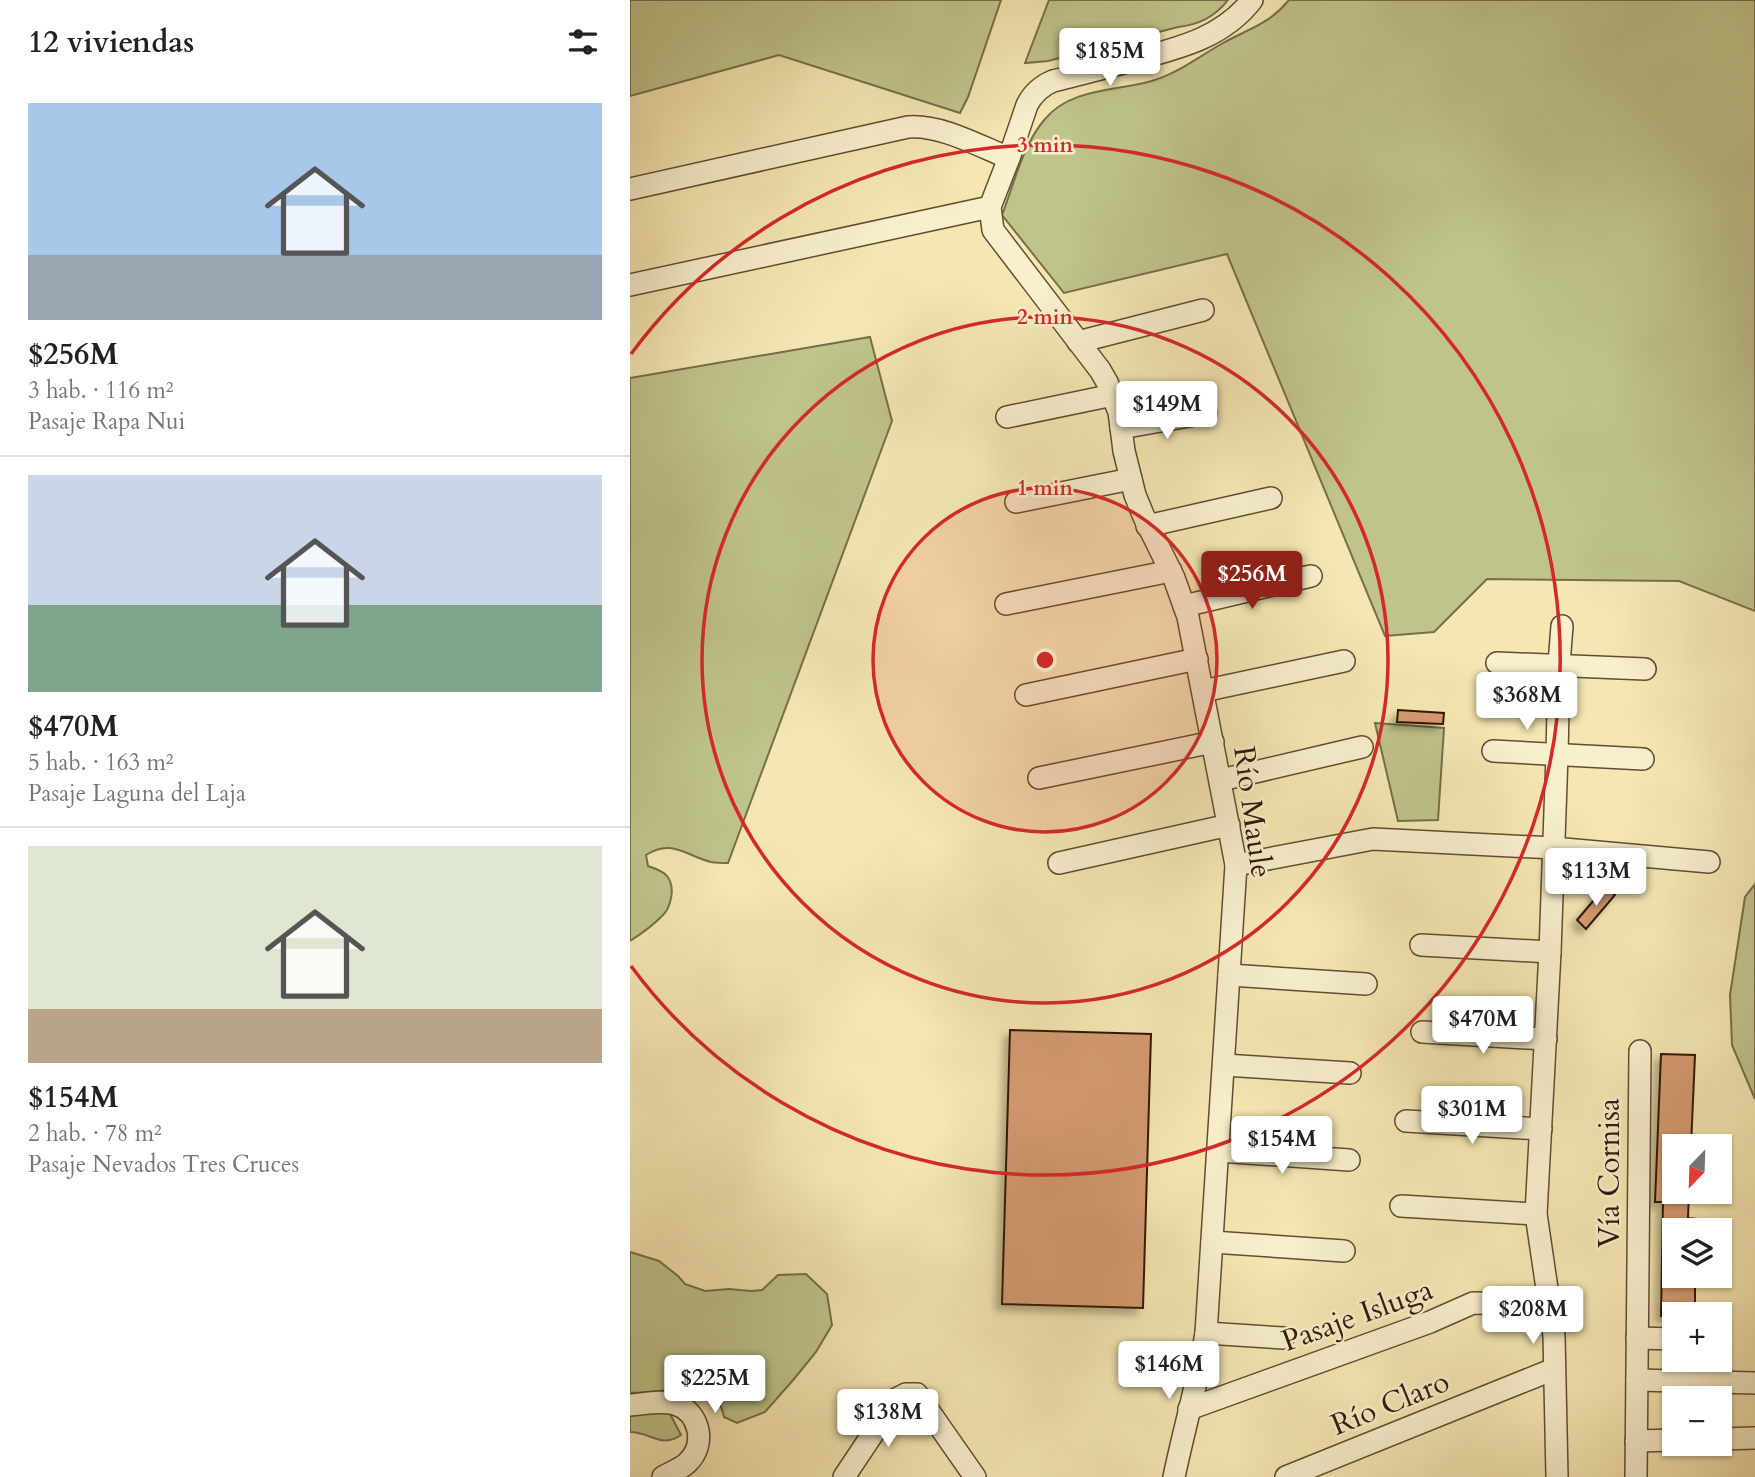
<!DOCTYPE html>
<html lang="es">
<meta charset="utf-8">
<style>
body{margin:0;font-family:Cardo,serif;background:#f6f6f6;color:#202124;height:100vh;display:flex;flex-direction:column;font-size:26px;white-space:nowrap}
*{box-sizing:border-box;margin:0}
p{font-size:23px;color:#757577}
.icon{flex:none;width:38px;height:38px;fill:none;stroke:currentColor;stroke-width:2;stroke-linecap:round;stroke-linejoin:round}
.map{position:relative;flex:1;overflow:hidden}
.panel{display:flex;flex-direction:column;background:#fff;width:630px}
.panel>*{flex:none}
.needle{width:46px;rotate:203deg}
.fabs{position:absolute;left:1032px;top:1134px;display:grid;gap:14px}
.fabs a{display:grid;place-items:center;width:70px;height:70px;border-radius:0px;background:#fff;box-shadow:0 2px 5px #0004;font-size:35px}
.price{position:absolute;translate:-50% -60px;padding:0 16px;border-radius:7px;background:#fff;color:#222;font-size:23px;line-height:46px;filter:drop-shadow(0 2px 4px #0008)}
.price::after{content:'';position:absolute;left:50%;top:42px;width:21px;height:16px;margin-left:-10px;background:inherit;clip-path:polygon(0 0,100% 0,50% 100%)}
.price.selected{background:#8f2418;color:#fff}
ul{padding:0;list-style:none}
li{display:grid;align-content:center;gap:14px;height:371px;padding:0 28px}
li+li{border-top:2px solid #e0e0e0}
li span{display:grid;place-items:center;height:217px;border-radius:0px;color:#555}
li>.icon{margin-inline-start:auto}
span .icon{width:126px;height:126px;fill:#fffc;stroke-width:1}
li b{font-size:30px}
h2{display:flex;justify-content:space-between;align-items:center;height:84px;padding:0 28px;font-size:30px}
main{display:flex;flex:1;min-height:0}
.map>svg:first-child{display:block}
.green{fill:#bfc48a;stroke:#786e48;stroke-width:2}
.building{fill:#d49a71;stroke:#321906;stroke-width:2;filter:url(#shadow)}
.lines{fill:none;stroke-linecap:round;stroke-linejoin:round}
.minor-casing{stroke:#634c31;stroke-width:24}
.minor{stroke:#f8efcd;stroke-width:21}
.ring{fill:none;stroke:#d62828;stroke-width:3.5}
.labels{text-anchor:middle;stroke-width:5;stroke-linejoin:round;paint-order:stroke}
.street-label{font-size:30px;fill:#321906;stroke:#f8efcd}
.centre{fill:#d62828;stroke:#f8efcd;stroke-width:3.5}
.ring-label{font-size:21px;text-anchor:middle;font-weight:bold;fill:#d62828;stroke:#f8efcd;stroke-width:5;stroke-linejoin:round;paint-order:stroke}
</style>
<main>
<section class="panel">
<h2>12 viviendas<svg class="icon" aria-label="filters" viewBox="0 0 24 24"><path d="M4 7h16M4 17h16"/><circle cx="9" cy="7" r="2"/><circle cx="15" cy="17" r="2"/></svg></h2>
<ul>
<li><span style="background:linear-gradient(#a9c7e8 70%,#9aa5b1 0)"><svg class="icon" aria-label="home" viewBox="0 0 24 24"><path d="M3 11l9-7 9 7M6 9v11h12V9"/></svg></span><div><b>$256M</b><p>3 hab. · 116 m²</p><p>Pasaje Rapa Nui</p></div></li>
<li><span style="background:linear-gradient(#c9d6e8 60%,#7fa58c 0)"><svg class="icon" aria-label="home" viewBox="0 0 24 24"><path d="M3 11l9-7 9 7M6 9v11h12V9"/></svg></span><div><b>$470M</b><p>5 hab. · 163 m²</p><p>Pasaje Laguna del Laja</p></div></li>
<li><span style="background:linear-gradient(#dfe7d0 75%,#b9a48a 0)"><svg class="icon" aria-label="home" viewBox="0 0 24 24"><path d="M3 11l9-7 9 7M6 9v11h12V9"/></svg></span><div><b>$154M</b><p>2 hab. · 78 m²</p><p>Pasaje Nevados Tres Cruces</p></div></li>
</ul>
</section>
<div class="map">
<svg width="1125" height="1477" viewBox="0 0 1125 1477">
<defs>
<filter id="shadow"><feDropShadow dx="-6" dy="6" stdDeviation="3.5" flood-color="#0004"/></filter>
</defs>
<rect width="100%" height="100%" fill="#f5e7b2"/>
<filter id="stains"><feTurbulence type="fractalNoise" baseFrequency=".00286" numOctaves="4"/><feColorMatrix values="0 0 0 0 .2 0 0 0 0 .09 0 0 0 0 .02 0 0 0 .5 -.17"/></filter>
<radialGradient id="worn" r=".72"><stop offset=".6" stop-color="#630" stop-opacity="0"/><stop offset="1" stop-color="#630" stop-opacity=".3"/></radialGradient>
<!-- green -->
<g class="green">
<path d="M 0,0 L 371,0 L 338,97 L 330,113 L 149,55 L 0,96 Z"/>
<path d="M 419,0 L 598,0 C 585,17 569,25 548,27 L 418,61 L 395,63 Z"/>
<path d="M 659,0 L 1125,0 L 1125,611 L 1049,581 L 857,579 L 804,632 L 755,636 L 597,254 L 434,293 L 372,215 C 384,184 393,144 415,119 C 440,89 483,91 518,82 C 546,75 568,57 593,43 C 620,28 638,25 659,0 Z"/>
<path d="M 240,337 L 262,421 L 98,863 C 93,863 86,863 81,862 C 56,856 42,838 16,855 L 18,866 C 24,868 33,871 37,876 C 46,887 41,909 31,917 C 22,926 11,934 0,941 L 0,378 Z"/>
<path d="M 745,723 L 814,728 L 808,820 L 768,821 Z"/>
<path d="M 1125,884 L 1125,1099 L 1102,1045 L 1100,995 L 1115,897 Z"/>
<path d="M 0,1252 L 29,1261 L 48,1276 L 55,1284 L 75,1291 L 99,1289 L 121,1291 L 132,1290 L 148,1275 L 176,1274 L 197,1294 L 202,1325 L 186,1352 L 164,1379 L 135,1412 L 107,1423 L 94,1417 C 91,1400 79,1387 61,1387 C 55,1386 50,1388 44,1389 C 30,1392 15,1392 0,1393 Z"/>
<path d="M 29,1412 L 40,1414 L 51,1435 C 31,1449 21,1432 0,1432 L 0,1416 Z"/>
</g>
<!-- building -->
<g class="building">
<path d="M 768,710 L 814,713 L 813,724 L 767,722 Z"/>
<path d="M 975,887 L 985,895 L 956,929 L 947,920 Z"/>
<path d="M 380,1030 L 521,1034 L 513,1308 L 372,1304 Z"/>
<path d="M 1031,1054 L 1065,1055 L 1061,1146 L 1045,1146 L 1045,1192 L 1059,1192 L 1058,1218 L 1066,1219 L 1066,1230 L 1045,1230 L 1045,1276 L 1065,1276 L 1065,1314 L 1045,1314 L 1045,1316 L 1031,1316 L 1033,1202 L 1025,1202 Z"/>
</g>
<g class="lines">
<defs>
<g id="minor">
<path d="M 0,189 L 278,127 C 310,124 349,146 379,158"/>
<path d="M 0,285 L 360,207"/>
<path d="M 448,342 L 573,310"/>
<path d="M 377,417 L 483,395"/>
<path d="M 491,428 L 576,413"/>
<path d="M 386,502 L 501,479"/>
<path d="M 517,526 L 641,498"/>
<path d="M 376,604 L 541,571"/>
<path d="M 554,606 L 681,576"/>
<path d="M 867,663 L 1015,669"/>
<path d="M 573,691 L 714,661"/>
<path d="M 396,695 L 567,659"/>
<path d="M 863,751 L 1013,759"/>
<path d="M 409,778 L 583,742"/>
<path d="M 591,780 L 732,747"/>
<path d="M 429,863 L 599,825"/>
<path d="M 606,865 L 743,839 L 923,848 L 1079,862"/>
<path d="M 791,945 L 920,952"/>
<path d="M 599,975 L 736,984"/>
<path d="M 792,1032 L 916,1039"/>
<path d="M 594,1065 L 720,1073"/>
<path d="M 776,1121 L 911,1129"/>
<path d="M 588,1151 L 719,1160"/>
<path d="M 771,1206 L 906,1214"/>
<path d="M 582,1242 L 714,1251"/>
<path d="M 576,1333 L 653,1338"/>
<path d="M 1007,1338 L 1045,1339"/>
<path d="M 1007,1380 L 1125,1383"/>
<path d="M 0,1405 C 14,1404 31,1400 45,1404 C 70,1412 77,1445 57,1463 C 51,1469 41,1472 33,1477"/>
<path d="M 559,1409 L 800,1322 L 843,1303 L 920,1305"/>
<path d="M 1090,1439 L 1125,1438"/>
<path d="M 1006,1441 L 1045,1440"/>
<path d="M 214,1477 L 266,1399 L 276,1394 L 287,1394 L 345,1477"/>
<path d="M 544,1477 C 554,1429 568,1381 576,1333 L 606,865 L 558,617 L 544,578 L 514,517 L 505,495 L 494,451 L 489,412 L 477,382 L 470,370 L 363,230 L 360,207 L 379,158 L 397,105 C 403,93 411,86 423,81 C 448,75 473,68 497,62 C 544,49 591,40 622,0"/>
<path d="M 656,1477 L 924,1369"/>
<path d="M 927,1477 L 924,1336 L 906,1214 L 920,952 L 927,755 L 929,664 L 932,626"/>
<path d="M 1006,1477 L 1010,1051"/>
</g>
</defs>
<!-- minor casing -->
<use href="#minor" class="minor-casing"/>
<!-- minor -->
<use href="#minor" class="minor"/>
</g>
<!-- distance rings -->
<circle cx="415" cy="660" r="172" fill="#d62828" fill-opacity=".12"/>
<g class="ring">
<circle cx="415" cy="660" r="172"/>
<circle cx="415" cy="660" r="343"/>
<path d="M1 354A515 515 0 1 1 1 966"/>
</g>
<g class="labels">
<!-- street labels -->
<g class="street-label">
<text transform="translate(623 812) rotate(82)" y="10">Río Maule</text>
<text transform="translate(979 1173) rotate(-90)" y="10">Vía Cornisa</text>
<text transform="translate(727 1315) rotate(-20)" y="10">Pasaje Isluga</text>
<text transform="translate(760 1403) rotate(-22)" y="10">Río Claro</text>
</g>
</g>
<circle cx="415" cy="660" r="10" class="centre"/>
<g class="ring-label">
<text x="415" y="152">3 min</text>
<text x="415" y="324">2 min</text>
<text x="415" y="495">1 min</text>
</g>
<rect width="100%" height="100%" filter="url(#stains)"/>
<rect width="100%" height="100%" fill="url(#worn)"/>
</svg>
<div class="fabs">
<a><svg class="needle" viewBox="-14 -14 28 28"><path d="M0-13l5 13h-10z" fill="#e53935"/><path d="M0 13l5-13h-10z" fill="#757577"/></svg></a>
<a><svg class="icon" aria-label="layers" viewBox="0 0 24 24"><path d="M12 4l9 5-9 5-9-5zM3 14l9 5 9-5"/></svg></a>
<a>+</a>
<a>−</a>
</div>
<b class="price" style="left:480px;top:88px">$185M</b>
<b class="price" style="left:537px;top:441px">$149M</b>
<b class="price selected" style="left:622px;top:611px">$256M</b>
<b class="price" style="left:897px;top:732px">$368M</b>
<b class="price" style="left:966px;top:908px">$113M</b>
<b class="price" style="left:853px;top:1056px">$470M</b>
<b class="price" style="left:842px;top:1146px">$301M</b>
<b class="price" style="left:652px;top:1176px">$154M</b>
<b class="price" style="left:903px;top:1346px">$208M</b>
<b class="price" style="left:539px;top:1401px">$146M</b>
<b class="price" style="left:85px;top:1415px">$225M</b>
<b class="price" style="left:258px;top:1449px">$138M</b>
</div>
</main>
